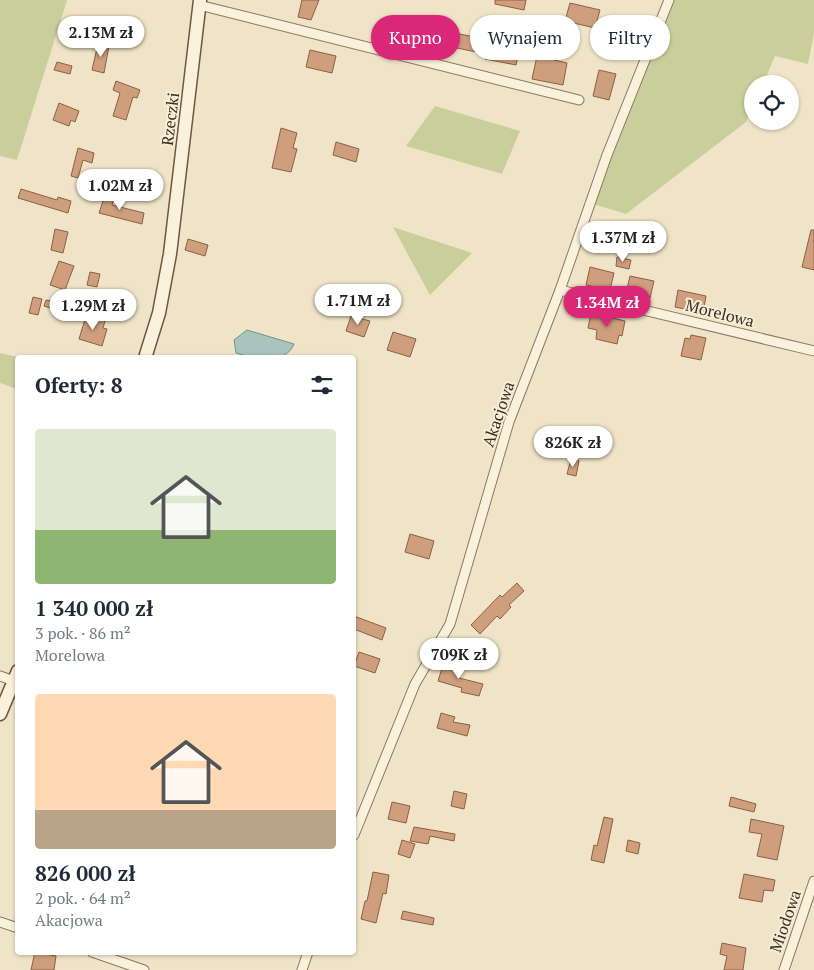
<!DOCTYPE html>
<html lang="pl">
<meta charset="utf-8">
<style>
body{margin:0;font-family:"PT Serif",serif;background:#f2f2f3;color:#1f2937;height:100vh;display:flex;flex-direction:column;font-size:19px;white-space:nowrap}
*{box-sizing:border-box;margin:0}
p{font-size:16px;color:#747a83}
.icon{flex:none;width:28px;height:28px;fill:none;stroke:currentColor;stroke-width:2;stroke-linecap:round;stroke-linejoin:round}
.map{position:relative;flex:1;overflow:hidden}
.side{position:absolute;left:15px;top:355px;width:341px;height:600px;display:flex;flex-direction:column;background:#fff;border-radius:5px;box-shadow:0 1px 4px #0004}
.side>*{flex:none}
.hud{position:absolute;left:371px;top:15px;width:368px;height:45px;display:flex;gap:10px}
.fabs{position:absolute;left:744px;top:75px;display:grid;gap:10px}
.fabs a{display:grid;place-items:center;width:55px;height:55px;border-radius:50%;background:#fff;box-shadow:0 1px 4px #0004;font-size:25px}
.price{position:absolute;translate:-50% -42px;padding:0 11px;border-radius:18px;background:#fff;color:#222;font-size:16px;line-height:32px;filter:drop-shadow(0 1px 2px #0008)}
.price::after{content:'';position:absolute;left:50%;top:30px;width:15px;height:11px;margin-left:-8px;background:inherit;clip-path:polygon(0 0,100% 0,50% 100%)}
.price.current{background:#db2777;color:#fff}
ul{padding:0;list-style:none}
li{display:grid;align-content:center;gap:10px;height:265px;padding:0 20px}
li span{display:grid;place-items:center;height:155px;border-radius:5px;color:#555}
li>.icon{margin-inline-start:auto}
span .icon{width:90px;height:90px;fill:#fffc;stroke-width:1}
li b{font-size:21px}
h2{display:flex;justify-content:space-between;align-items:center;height:60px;padding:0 20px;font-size:21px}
.tag{padding:0 18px;border-radius:22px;background:#fff;box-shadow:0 1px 4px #0004;font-size:18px;line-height:45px}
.tag.current{background:#db2777;color:#fff}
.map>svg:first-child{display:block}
.green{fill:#c9cf9b}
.water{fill:#a9c4bc;stroke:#6f938a}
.building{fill:#cf9f7d;stroke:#8d5f41}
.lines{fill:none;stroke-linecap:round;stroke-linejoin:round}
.minor-casing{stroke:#8d765c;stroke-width:11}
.secondary-casing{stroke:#6f573f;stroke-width:15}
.minor{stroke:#faf1dc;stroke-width:9}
.secondary{stroke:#faf1dc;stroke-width:12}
.labels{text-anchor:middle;stroke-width:4;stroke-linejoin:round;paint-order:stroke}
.street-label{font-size:16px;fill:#3d2e20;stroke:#f7eed8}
</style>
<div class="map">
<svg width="814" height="970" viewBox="0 0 814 970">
<rect width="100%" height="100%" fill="#f0e4c8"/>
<!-- green -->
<g class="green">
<path d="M 0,0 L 67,0 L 17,160 L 0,156 Z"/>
<path d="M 669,0 L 814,0 L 814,34 L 808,64 L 775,56 L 763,84 L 752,84 L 752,107 L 746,122 L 626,214 L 590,203 Z"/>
<path d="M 435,106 L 520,131 L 502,174 L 406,146 Z"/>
<path d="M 393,227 L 472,253 L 430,295 Z"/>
<path d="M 0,353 L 18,357 L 17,389 L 0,383 Z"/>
</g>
<!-- water -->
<path class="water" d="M 247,330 L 294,344 C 286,365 254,359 236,353 L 234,340 Z"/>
<!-- building -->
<g class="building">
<path d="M 302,0 L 319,0 L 311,20 L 298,17 Z"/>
<path d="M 495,0 L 526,0 L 524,10 L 495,4 Z"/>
<path d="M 570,3 L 600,10 L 595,28 L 565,21 Z"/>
<path d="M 400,20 L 421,25 L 417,43 L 402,39 L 402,36 L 396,35 Z"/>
<path d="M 455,33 L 489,40 L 490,36 L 521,42 L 516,65 L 485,59 L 486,54 L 452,47 Z"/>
<path d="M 98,44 L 109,46 L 104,73 L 92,70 Z"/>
<path d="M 310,50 L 336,56 L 332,73 L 306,67 Z"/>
<path d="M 537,56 L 567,63 L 563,85 L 532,79 Z"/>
<path d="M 57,62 L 72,66 L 70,74 L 54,70 Z"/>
<path d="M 599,70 L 616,74 L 609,100 L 593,96 Z"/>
<path d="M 116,81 L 140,90 L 137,98 L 133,97 L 126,120 L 113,116 L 120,93 L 113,90 Z"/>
<path d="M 59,103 L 79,111 L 75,122 L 71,120 L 69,126 L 53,120 Z"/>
<path d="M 281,128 L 297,133 L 293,148 L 297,149 L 291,172 L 272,168 Z"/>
<path d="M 336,142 L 359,149 L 356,162 L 333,155 Z"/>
<path d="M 78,148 L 94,153 L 92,163 L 83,160 L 78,178 L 71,176 Z"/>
<path d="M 21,189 L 57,200 L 58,197 L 71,201 L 68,213 L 18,198 Z"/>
<path d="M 105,195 L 114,198 L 112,205 L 144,213 L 142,224 L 99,213 Z"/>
<path d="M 55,229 L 68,232 L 63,253 L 51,250 Z"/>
<path d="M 811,230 L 814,230 L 814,270 L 802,267 Z"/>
<path d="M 188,239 L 208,245 L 205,256 L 185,250 Z"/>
<path d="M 617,257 L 631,260 L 629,269 L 616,266 Z"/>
<path d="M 59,261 L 74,266 L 65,290 L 50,285 Z"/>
<path d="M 590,267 L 614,273 L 610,290 L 586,285 Z"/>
<path d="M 90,272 L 100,274 L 97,287 L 87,285 Z"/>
<path d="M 630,276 L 654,281 L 650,298 L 626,293 Z"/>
<path d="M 678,290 L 706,296 L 703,313 L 675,307 Z"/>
<path d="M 33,297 L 42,299 L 38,315 L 29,313 Z"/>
<path d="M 46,300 L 88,309 L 84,319 L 44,306 Z"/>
<path d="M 591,313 L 625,321 L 622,336 L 619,335 L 617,344 L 596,339 L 597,330 L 588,328 Z"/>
<path d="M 86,316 L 105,321 L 103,328 L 107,329 L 102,346 L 79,339 Z"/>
<path d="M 351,316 L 370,321 L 364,337 L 346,331 Z"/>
<path d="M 393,332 L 416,339 L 410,357 L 387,350 Z"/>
<path d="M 691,335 L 706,338 L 701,360 L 681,356 L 685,338 L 690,339 Z"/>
<path d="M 571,459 L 579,461 L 576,476 L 567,474 Z"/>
<path d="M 410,534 L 434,541 L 429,559 L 405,552 Z"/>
<path d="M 517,583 L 524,591 L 509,605 L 511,607 L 500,619 L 497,616 L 480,634 L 471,625 L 500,595 L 502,597 Z"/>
<path d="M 354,616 L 386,628 L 382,640 L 354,629 Z"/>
<path d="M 359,652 L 380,659 L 375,673 L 354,666 Z"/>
<path d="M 444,662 L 462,667 L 459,678 L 483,684 L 479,696 L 461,692 L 462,688 L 438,681 Z"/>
<path d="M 441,713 L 455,717 L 453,722 L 470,725 L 467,736 L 437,728 Z"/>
<path d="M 454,791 L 467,794 L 464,809 L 451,806 Z"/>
<path d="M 731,797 L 756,804 L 754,812 L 729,806 Z"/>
<path d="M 392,802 L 410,806 L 406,823 L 388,819 Z"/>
<path d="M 604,817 L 613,819 L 604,863 L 591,860 L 594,845 L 597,846 Z"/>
<path d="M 751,819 L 784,826 L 777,860 L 757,856 L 762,834 L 749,832 Z"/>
<path d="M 414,827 L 455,834 L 454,841 L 430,836 L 428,844 L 410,841 Z"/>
<path d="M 402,840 L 415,844 L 410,858 L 398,854 Z"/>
<path d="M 628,840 L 640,843 L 638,854 L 626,851 Z"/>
<path d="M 373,872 L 389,875 L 386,894 L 383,893 L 376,923 L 361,919 L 365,901 L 367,901 Z"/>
<path d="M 744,874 L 775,880 L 773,891 L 764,890 L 762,902 L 739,898 Z"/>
<path d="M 403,911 L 434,918 L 433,925 L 401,919 Z"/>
<path d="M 722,943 L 746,948 L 743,970 L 724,970 L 727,956 L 720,954 Z"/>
<path d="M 35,952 L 56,956 L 54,970 L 31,970 Z"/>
</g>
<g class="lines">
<defs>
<g id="minor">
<path d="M 199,5 L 579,100"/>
<path d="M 560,290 L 814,351"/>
<path d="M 0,676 L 14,681"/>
<path d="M 354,835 L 415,684 L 450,624 L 509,422 L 560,290 L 607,155 L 669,0"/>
<path d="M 0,922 L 18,928"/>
<path d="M 92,952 L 144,970"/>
<path d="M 302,970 L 308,952"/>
<path d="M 784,970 L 814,881"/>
</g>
<g id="secondary">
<path d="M 145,358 L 159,313 L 170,254 L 200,0"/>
<path d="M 0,714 L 18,671"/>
</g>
</defs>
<!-- minor casing -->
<use href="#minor" class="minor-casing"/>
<!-- secondary casing -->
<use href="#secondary" class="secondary-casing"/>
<!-- minor -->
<use href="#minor" class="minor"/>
<!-- secondary -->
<use href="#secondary" class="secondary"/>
</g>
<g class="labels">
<!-- street labels -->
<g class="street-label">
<text transform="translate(170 119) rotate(-83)" y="6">Rzeczki</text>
<text transform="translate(720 313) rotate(14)" y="6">Morelowa</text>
<text transform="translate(498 414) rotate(-71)" y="6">Akacjowa</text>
<text transform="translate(785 921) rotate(-71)" y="6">Miodowa</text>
</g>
</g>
</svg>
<div class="fabs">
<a><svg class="icon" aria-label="locate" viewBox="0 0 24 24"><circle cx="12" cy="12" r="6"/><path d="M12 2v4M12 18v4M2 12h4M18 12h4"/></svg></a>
</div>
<b class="price" style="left:101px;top:58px">2.13M zł</b>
<b class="price" style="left:120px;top:211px">1.02M zł</b>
<b class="price" style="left:623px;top:263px">1.37M zł</b>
<b class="price" style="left:358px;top:326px">1.71M zł</b>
<b class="price current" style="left:607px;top:328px">1.34M zł</b>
<b class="price" style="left:93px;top:331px">1.29M zł</b>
<b class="price" style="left:573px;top:468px">826K zł</b>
<b class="price" style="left:459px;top:680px">709K zł</b>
<div class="hud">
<a class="tag current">Kupno</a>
<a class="tag">Wynajem</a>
<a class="tag">Filtry</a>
</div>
<section class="side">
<h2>Oferty: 8<svg class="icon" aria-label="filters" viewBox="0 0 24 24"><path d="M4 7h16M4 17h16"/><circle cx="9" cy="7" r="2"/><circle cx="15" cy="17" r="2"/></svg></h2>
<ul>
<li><span style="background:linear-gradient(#dfe7d0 65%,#8fb573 0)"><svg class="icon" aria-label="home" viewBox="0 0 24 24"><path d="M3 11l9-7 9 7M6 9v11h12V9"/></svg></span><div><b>1 340 000 zł</b><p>3 pok. · 86 m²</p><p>Morelowa</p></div></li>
<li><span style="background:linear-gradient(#ffd9b3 75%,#b9a48a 0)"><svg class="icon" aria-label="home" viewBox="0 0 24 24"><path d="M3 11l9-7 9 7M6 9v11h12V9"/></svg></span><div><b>826 000 zł</b><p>2 pok. · 64 m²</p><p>Akacjowa</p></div></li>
</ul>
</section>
</div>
